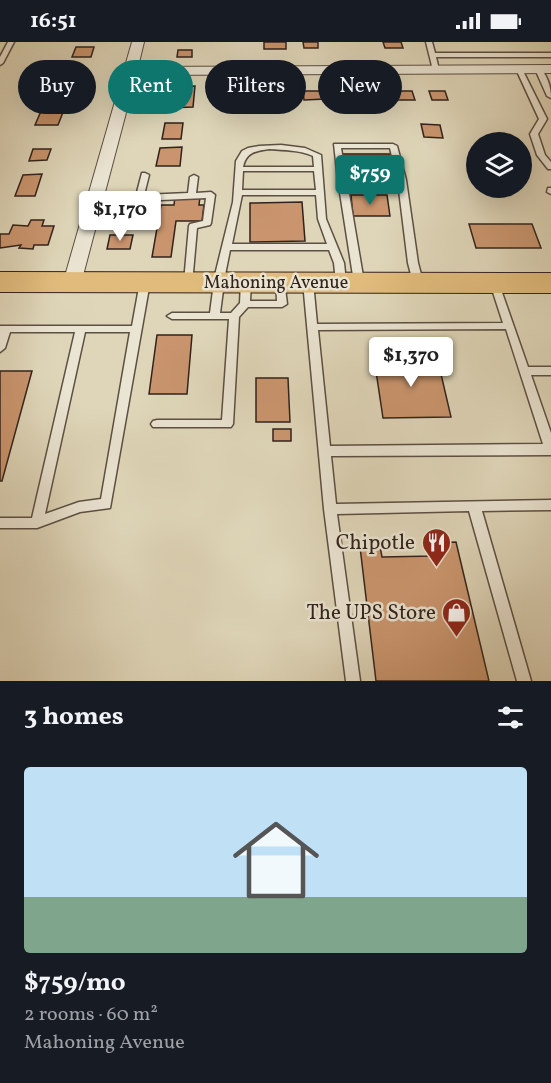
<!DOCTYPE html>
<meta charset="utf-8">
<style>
body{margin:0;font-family:Vollkorn,serif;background:#20242c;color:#f1f3f6;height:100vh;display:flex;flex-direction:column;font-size:22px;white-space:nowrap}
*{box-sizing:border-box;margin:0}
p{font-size:20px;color:#9ea1a6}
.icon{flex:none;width:33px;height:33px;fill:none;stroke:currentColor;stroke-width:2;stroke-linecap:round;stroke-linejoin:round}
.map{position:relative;height:639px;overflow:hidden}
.side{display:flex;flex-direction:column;background:#171b24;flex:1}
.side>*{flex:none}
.banner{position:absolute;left:18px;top:18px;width:516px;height:54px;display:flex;gap:12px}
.controls{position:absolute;left:466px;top:90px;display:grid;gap:12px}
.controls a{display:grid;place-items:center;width:66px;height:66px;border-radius:50%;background:#171b24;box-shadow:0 6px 24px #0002;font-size:30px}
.price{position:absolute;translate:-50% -51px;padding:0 14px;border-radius:6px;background:#fff;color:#222;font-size:20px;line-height:39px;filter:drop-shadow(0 2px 3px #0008)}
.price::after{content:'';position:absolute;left:50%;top:36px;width:18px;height:14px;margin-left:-9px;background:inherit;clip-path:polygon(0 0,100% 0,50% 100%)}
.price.current{background:#0f766e;color:#fff}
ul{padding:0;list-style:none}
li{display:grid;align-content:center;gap:12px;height:318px;padding:0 24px}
li span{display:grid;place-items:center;height:186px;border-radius:6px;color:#555}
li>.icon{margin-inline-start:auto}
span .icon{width:108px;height:108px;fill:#fffc;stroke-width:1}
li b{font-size:26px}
h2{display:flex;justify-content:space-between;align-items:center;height:72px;padding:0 24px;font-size:26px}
.tag{padding:0 21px;border-radius:27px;background:#171b24;box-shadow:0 6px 24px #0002;font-size:21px;line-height:54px}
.tag.current{background:#0f766e;color:#fff}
.status{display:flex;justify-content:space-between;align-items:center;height:42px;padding:0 30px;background:#171b24;direction:ltr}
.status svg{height:16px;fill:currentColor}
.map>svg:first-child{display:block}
.building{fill:#ca956e;stroke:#31221c;stroke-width:1.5}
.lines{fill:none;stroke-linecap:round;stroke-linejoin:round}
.lane-casing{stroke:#5c4f43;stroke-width:3}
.street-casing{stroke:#5c4f43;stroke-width:2}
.primary-casing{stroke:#31221c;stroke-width:2}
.lane{fill:#eae4d2;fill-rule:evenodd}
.street{fill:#eae4d2;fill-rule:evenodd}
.primary{fill:#e0bb7c;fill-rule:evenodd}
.labels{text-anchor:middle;stroke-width:5;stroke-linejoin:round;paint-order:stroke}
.street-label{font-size:18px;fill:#31221c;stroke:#eae4d2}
.near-poi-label{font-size:21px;fill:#31221c;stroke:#eae4d2;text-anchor:end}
</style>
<div class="status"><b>16:51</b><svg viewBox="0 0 49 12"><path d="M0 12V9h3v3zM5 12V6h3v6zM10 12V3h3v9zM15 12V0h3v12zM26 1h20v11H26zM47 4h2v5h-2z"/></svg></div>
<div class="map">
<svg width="551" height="639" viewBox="0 0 551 639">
<rect width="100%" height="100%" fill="#dfd6b9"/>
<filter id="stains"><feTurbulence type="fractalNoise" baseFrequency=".00333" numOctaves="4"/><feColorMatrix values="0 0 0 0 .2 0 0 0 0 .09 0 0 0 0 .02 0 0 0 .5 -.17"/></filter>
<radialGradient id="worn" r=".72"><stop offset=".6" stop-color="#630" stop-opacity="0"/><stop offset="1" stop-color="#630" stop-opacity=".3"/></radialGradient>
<!-- building -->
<g class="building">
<rect x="264" y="0" width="22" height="7"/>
<path d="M 303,0 L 318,0 L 318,6 L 304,6 Z"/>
<path d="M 383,0 L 401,0 L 403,6 L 385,6 Z"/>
<path d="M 76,5 L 94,5 L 91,15 L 72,15 Z"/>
<path d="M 178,8 L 192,8 L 192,15 L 177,15 Z"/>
<path d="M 195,44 L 193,65 L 168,66 L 171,45 Z"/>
<path d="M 375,48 L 377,57 L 348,57 L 346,49 Z"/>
<path d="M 303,49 L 323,49 L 325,57 L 304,58 Z"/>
<path d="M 393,49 L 412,49 L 415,58 L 395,58 Z"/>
<path d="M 429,49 L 445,49 L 448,58 L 432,58 Z"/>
<path d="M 260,50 L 281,50 L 281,57 L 259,57 Z"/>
<path d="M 45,60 L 67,60 L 58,83 L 35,83 Z"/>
<path d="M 165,81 L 183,81 L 181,97 L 162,97 Z"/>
<path d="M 421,82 L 440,83 L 443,96 L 424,95 Z"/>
<path d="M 182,105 L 180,124 L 156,124 L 160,106 Z"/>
<path d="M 33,107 L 51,107 L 47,118 L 29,119 Z"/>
<path d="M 341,112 L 391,112 L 393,123 L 342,123 Z"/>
<path d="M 42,132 L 35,154 L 15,154 L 23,133 Z"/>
<path d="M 351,153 L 387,153 L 390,174 L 353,174 Z"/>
<path d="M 175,155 L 200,155 L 199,163 L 204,163 L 202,179 L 176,179 L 171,215 L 152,215 L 161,163 L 174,163 Z"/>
<path d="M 302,160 L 305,199 L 250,200 L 250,161 Z"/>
<path d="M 31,178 L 44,178 L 42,184 L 54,184 L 48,203 L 34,203 L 33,207 L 19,206 L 21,203 L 0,206 L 0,192 L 9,192 L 13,183 L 28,184 Z"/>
<path d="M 469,182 L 532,182 L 541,206 L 476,206 Z"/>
<path d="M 110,193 L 133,193 L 130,207 L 107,207 Z"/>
<path d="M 157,293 L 192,293 L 187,352 L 149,352 Z"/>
<path d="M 437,315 L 451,375 L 383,376 L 374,316 Z"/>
<path d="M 0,329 L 32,329 L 2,439 L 0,439 Z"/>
<path d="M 256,336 L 288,336 L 290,380 L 256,380 Z"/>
<rect x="273" y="387" width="18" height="12"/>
<path d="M 456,500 L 489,639 L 376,639 L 360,505 L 380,504 L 382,515 L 432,514 L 429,501 Z"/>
</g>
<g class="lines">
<defs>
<g id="lane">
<path d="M 8,0 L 14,0 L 3,21 L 0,23 L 0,15 Z"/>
<path d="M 426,0 L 432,0 L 435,11 L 551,11 L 551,15 L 436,15 L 439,28 L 436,30 L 433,28 Z"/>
<path d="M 519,25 L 522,27 L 547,77 L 538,92 L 545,113 L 551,120 L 551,127 L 548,127 L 537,113 L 530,92 L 539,77 L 516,27 Z"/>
<path d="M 538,25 C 547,31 551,45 551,56 L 547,54 L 535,27 Z"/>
<path d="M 334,102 L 393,102 L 397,104 L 406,138 L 418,221 L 423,240 L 421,242 L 418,243 L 413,240 L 408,221 L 398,140 L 347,140 L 364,240 L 359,243 L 354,240 L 338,138 ZM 341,106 L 390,106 L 397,136 L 346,136 Z"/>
<path d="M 281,103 L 305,106 L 321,113 L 326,177 L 344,221 L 346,240 L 341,243 L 336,240 L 334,221 L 329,208 L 230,208 L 225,233 L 220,271 L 231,271 L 240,261 L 241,240 L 246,237 L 251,240 L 250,259 L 277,259 L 276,240 L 281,237 L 284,238 L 287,262 L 282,265 L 248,265 L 239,275 L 233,382 L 231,385 L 153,385 L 151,382 L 153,379 L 157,378 L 222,378 L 229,277 L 172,277 L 167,274 L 172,271 L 210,271 L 215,233 L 233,160 L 236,119 L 242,109 L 248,106 L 259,104 ZM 269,107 C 284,108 300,108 313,114 L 314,125 L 243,125 C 246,110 256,109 269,107 ZM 243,129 L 314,129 L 316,148 L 242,148 ZM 242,153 L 316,153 L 318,177 L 327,202 L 232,202 Z"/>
<path d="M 142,131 L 145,131 L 149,133 L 144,153 L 188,151 L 190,135 L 194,133 L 198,135 L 196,151 L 211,150 L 215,153 L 211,181 L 210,183 L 197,186 L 192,242 L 189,243 L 184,240 L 189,184 L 190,182 L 203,179 L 206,156 L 94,161 L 90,158 L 94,155 L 136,154 Z"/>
<path d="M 548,146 L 551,146 L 551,152 L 547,150 Z"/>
<path d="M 145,237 L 150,240 L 110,466 L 80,470 L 37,486 L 0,486 L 0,476 L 32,476 L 75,290 L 10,290 L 5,306 L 0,310 L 0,284 L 132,284 L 140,240 ZM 85,290 L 130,290 L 101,457 L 79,460 L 45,472 Z"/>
<path d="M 308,237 L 313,240 L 317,282 L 503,281 L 490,241 L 495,238 L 498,239 L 528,325 L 551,325 L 551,333 L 531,333 L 551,391 L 551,413 L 331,414 L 336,462 L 551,458 L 551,468 L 482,469 L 531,639 L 517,639 L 469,469 L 337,472 L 360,639 L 346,639 L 324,467 L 303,240 ZM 506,287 L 543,402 L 330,404 L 318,288 Z"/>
</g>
<path id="street" d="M 132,0 L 144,0 L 138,25 L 551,23 L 551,31 L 136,33 L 81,241 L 79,245 L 72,247 L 65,245 L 63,241 Z"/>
<path id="primary" d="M 0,230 L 551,231 L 551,251 L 0,250 Z"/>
</defs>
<!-- lane casing -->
<use href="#lane" class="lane-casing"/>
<!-- street casing -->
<use href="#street" class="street-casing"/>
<!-- primary casing -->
<use href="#primary" class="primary-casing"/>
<!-- lane -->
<use href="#lane" class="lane"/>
<!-- street -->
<use href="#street" class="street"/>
<!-- primary -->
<use href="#primary" class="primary"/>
</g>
<!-- icons -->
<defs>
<symbol id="restaurant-pin" viewBox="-11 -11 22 30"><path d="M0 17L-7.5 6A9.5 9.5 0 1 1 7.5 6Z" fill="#8f2418" stroke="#eae4d2"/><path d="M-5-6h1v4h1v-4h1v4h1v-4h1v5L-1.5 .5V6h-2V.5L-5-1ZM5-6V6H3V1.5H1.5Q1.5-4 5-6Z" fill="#fff"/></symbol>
<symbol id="shop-pin" viewBox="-11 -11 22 30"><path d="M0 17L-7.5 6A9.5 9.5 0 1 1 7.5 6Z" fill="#8f2418" stroke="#eae4d2"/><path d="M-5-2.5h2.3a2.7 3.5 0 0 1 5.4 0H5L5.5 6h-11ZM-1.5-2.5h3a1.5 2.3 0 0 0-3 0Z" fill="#fff"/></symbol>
</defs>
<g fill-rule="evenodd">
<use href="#restaurant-pin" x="420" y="484" width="33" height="45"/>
<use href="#shop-pin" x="440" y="554" width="33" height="45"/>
</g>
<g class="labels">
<!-- street labels -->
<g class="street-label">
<text x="276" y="246">Mahoning Avenue</text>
</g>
<!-- near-poi labels -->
<g class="near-poi-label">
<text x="415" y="507">Chipotle</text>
<text x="436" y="577">The UPS Store</text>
</g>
</g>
<rect width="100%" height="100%" filter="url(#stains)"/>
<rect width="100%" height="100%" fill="url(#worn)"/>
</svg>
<div class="controls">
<a><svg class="icon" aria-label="layers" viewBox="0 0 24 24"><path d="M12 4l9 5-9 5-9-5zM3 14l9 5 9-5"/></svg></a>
</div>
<b class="price current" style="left:370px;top:164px">$759</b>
<b class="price" style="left:120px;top:200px">$1,170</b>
<b class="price" style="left:411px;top:346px">$1,370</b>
<div class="banner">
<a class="tag">Buy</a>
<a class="tag current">Rent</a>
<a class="tag">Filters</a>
<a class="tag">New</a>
</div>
</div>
<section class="side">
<h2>3 homes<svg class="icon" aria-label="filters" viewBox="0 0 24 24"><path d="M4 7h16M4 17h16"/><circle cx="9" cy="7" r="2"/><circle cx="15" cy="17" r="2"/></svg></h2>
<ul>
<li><span style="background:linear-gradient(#bfe0f5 70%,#7fa58c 0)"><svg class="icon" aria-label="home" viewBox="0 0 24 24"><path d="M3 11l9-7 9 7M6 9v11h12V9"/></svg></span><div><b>$759/mo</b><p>2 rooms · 60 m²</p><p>Mahoning Avenue</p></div></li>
</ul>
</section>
